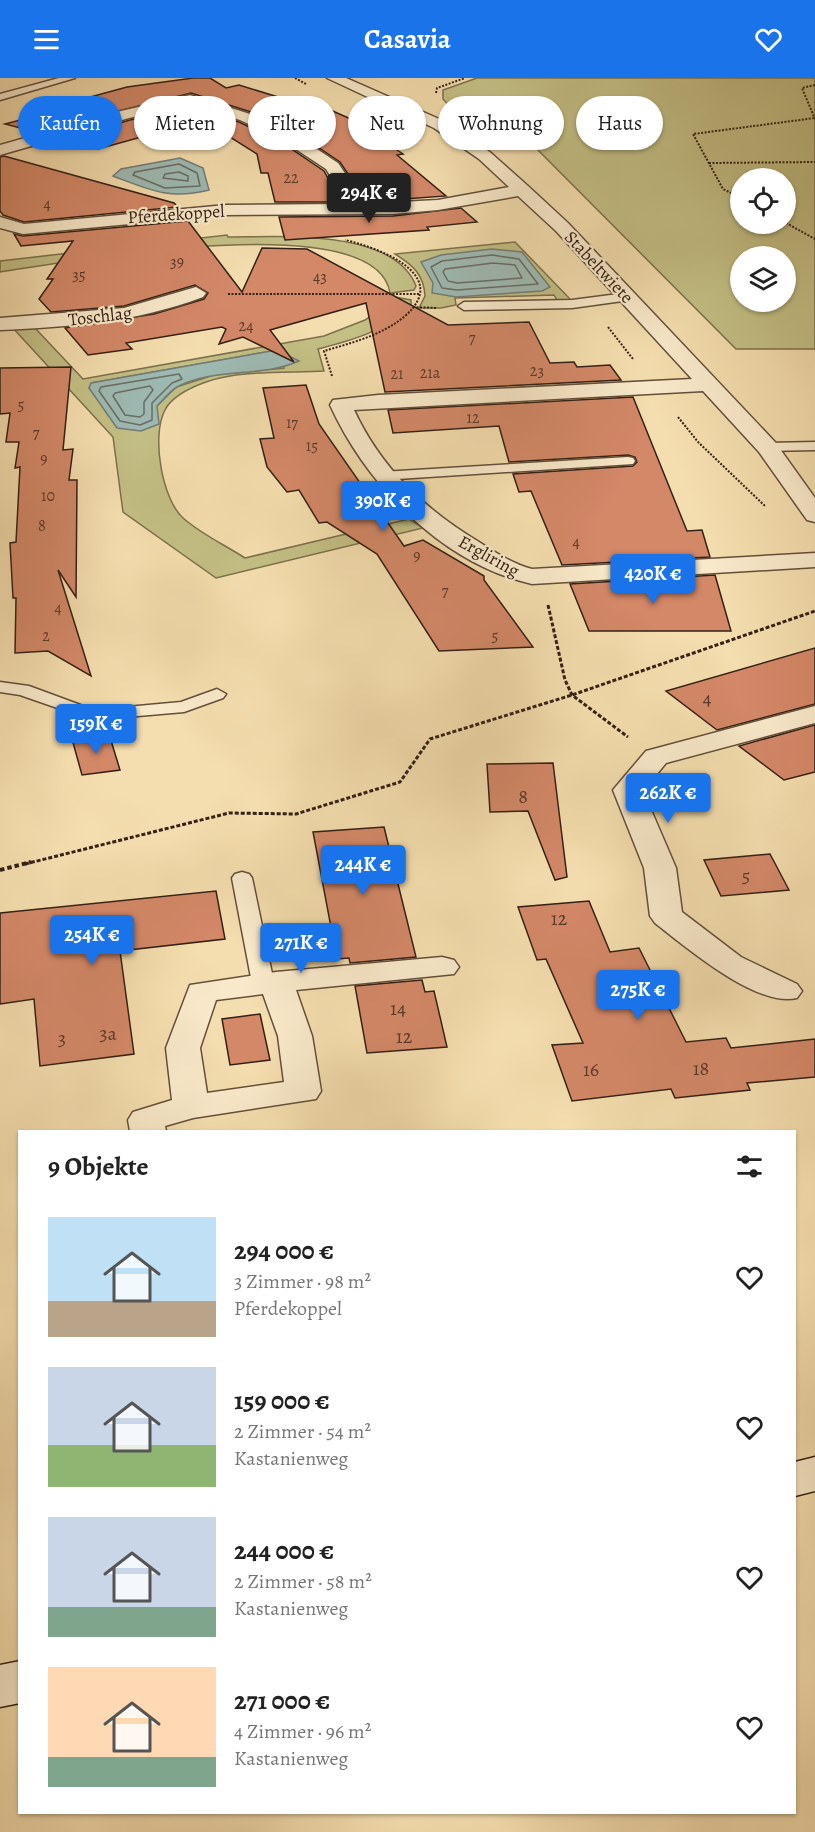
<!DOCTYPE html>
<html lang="de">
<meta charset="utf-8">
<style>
body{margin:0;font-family:Alegreya,serif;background:#f2f2f2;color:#222;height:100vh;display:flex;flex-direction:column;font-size:22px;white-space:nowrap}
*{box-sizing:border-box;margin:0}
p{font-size:20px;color:#767676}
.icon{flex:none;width:33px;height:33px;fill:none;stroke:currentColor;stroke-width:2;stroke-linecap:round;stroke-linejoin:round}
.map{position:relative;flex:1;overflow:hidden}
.drawer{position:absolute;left:18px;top:1052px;width:778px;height:684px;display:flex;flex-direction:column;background:#fff;border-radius:0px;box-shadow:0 2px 4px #0004}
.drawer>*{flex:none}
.hud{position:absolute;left:18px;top:18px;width:780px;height:54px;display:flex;gap:12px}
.fabs{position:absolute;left:730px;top:90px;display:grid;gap:12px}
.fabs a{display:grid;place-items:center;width:66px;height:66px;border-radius:50%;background:#fff;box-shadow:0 2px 4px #0004;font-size:30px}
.price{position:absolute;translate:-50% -51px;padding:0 14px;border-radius:6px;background:#1a73e8;color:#fff;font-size:20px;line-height:39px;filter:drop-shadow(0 2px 3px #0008)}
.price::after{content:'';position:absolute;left:50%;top:36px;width:18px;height:14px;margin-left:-9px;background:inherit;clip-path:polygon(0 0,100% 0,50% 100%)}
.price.on{background:#222;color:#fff}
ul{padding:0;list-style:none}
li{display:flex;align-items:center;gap:18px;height:150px;padding:0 30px}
li span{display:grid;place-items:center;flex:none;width:168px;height:120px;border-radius:0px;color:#555}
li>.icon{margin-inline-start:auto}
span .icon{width:72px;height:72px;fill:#fffc;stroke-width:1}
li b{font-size:26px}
h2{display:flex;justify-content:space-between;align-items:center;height:72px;padding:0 30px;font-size:26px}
.chip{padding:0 21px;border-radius:27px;background:#fff;box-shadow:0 2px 4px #0004;font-size:21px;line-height:54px}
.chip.on{background:#1a73e8;color:#fff}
header{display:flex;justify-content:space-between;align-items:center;height:78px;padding:0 30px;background:#1a73e8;color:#fff;font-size:27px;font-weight:700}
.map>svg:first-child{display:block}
.green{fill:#c3bf85;stroke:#7c704d;stroke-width:1.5;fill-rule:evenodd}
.water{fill:#9ebab3;stroke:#747c74;stroke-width:1.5}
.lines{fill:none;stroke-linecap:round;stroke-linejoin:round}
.shore{stroke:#696d64;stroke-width:1.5}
.building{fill:#d38868;stroke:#342015;stroke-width:1.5}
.lane-casing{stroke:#644f3b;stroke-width:3}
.street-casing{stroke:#644f3b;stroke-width:3}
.secondary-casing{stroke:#342015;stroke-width:3}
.path-far2{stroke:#342015;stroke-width:2;stroke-dasharray:2 1.5;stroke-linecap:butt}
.path-far1{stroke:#342015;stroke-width:3;stroke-dasharray:4 2;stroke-linecap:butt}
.path{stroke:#342015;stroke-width:4;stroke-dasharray:4.5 3;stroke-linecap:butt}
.lane{fill:#f8e9ca;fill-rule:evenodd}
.street{fill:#f8e9ca;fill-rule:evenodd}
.secondary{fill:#f8e9ca;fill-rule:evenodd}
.labels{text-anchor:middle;stroke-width:4.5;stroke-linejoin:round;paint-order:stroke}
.far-number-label{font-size:16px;fill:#5c3a2a}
.far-street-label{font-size:18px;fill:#342015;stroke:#f8e9ca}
.number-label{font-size:20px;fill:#5c3a2a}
</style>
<header><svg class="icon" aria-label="menu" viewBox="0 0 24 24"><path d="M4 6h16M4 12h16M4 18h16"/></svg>Casavia<svg class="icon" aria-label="heart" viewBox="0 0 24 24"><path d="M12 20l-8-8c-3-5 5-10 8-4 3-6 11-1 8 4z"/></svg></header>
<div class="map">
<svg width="815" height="1754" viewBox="0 0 815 1754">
<rect width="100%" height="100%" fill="#f4ddae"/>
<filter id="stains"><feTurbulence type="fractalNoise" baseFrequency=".00333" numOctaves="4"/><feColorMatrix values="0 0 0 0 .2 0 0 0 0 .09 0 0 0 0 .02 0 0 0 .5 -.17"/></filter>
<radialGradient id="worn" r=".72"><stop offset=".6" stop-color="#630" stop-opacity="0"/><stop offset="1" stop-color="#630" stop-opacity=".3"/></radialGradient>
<!-- green -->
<g class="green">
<path d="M 477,0 L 815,0 L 815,271 L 736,271 L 522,56 L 477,58 L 443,21 L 443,12 ZM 741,100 L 786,100 L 786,146 L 741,146 ZM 741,178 L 786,178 L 786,224 L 741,224 Z"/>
<path d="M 227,157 L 228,159 C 278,159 394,150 416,208 L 414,212 L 390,215 C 376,126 64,185 0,194 L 0,183 Z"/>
<path d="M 515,164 L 572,223 L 558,224 L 554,217 L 455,220 L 456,227 L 441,230 L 419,230 L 425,218 C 424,197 413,187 395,176 Z"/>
<path d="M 389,218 L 411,222 L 411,227 C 386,253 353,262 318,271 L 324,293 C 289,295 239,292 206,304 C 192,309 172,318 165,332 C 151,358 162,421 183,440 C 201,456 225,467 245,480 L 409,441 L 423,450 L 216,500 L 123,434 L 113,359 L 12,249 L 34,249 L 83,301 L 324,258 L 365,242 L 379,232 ZM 277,272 L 284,290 L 214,297 L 176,309 L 157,328 L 104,329 L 89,310 L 92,305 Z"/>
</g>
<!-- water -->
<g class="water">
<path d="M 180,80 L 203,90 L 209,112 C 169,122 150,112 113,98 L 121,91 Z"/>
<path d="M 492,171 L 522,174 L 550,209 L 542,213 L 456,219 L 432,215 L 433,205 L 421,184 L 441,177 Z"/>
<path d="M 277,272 L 299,283 C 261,300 215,289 177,309 C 170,313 163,322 157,328 L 159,346 L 141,353 L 117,350 L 89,310 L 91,305 Z"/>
</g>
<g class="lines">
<!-- shore -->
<g class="shore">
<path d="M 179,86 L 197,95 L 200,108 L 165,110 L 133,97 L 135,94 Z"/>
<path d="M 179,94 L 188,98 L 188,103 L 163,100 L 165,96 Z"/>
<path d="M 492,177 L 519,181 L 538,206 L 457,212 L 442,210 L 431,189 L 442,183 Z"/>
<path d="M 493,185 L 515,187 L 522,200 L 457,205 L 448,203 L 443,194 L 445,191 Z"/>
<path d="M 179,296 L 182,301 L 172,305 L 152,325 L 152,342 L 140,347 L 120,343 L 99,313 L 101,309 Z"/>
<path d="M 150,308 L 153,312 L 144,324 L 144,336 L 140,339 L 125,337 L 113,318 L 115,315 Z"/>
</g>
</g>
<!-- building -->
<g class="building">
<path d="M 193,0 L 210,0 L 226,10 L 239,7 L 317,31 L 326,30 L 353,42 L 403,76 L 397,77 L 446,118 L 363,124 L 361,115 L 340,84 L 295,54 L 251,34 L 191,15 L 36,54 L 5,46 L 47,35 L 39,33 L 127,9 Z"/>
<path d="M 189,29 L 239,44 L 281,64 L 324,93 L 341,124 L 275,124 L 268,95 L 261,95 L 257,76 L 203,42 L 98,71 L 62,62 L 130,42 Z"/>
<path d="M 4,78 L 174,125 L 178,129 L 24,144 L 3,137 L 0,133 L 0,79 Z"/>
<path d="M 461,130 L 477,144 L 427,149 L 429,152 L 285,162 L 279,139 L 393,138 Z"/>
<path d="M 188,143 L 242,214 L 262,170 L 307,171 L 448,247 L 529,244 L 550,285 L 574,284 L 577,289 L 610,287 L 621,302 L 385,314 L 366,225 L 270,252 L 294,284 L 243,259 L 219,266 L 226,251 L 222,249 L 126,265 L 132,271 L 88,277 L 65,250 L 154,236 L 204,221 L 208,215 L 195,207 L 124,228 L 51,234 L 39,221 L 53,201 L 47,201 L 73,163 L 21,168 L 14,156 L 23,158 Z"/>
<path d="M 71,289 L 63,372 L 73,371 L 69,402 L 77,402 L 76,519 L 58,492 L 91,598 L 48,573 L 15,575 L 16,520 L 13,520 L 10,465 L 16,464 L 20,389 L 15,390 L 19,364 L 6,364 L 10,335 L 0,336 L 0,290 Z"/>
<path d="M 306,307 L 319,346 L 404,468 L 423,462 L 484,498 L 484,502 L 533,569 L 439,573 L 377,476 L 327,444 L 319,445 L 299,412 L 287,414 L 267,389 L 260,361 L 274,360 L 263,310 Z"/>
<path d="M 633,319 L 687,453 L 702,452 L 710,479 L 562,487 L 531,413 L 519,414 L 513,396 L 633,388 L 637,384 L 635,379 L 628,377 L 509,384 L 499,348 L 393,355 L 388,332 Z"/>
<path d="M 715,497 L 731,553 L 589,553 L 570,506 Z"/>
<path d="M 815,570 L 815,626 L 717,652 L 666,613 Z"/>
<path d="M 815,647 L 815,694 L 784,702 L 739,668 Z"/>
<path d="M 109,656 L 120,692 L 82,697 L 72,661 Z"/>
<path d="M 553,685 L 567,799 L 555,802 L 528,733 L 490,734 L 487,686 Z"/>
<path d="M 384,749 L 416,879 L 350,885 L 349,880 L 337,881 L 313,754 Z"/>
<path d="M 770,776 L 789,812 L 721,818 L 704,782 Z"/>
<path d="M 216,813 L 225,861 L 120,873 L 134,976 L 40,988 L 34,921 L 0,926 L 0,835 Z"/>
<path d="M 589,823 L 610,874 L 639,870 L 686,964 L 726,960 L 731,970 L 815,961 L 815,999 L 747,1005 L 750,1012 L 675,1020 L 671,1011 L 572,1023 L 552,967 L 583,965 L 546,881 L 537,882 L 518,829 Z"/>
<path d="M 422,902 L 425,914 L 434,913 L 447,969 L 367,975 L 355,908 Z"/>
<path d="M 260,936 L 270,982 L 230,987 L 222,941 Z"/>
</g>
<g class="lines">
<defs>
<g id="lane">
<path d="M 59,0 L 75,0 L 0,22 L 0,16 Z"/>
<path d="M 626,215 L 630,216 L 630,222 L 572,230 L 464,232 L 458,228 L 464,224 L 572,222 Z"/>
<path d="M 815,364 L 815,372 L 767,373 L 760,369 L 767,365 Z"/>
<path d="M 628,379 L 633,380 L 635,383 L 633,386 L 382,402 L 375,398 L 382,394 Z"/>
<path d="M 0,604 L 29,608 L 94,632 L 181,624 L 217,611 L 226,616 L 223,620 L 184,634 L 92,642 L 20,617 L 0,614 Z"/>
<path d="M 242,794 L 249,796 L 252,800 L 274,905 L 271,910 L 255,910 L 252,905 L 232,800 L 235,796 Z"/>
</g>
<g id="street">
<path d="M 327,0 L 346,0 L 446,44 L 491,75 L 528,108 L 568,145 L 775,364 L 815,420 L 815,444 L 807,442 L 759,374 L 703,313 L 354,332 C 381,390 424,431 479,464 C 496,475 513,486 532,491 L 815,475 L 815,489 L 532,506 C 443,486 367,408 330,327 L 333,322 L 378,317 L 692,301 L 556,153 L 518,118 L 438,132 L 393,136 L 226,137 L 23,156 L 0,150 L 0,139 L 24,146 L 226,127 L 344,126 L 341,116 L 326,91 L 282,62 L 240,42 L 189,27 L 129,40 L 0,77 L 0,67 L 121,33 L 190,17 L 250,36 L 294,56 L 338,85 L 359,116 L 361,126 L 438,122 L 509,109 L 479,81 L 434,50 Z"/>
<path d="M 196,209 L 206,215 L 203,219 C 137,244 70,249 0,252 L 0,240 L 124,230 Z"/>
<path d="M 815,628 L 815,645 L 666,685 L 643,713 L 676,790 L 682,834 L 741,879 L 797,906 L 802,913 L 797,920 C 757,930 686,869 655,845 L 650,838 L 644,790 L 613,712 L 646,673 Z"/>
<path d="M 442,879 L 454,882 L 459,889 L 454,896 L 296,912 L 312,958 L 321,1013 L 316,1021 L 193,1040 L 165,1048 L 166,1053 L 130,1053 L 128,1042 L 133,1034 L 172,1022 L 166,970 L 190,907 L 276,894 ZM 263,916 L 278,958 L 284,1004 L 207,1015 L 200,970 L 216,922 Z"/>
</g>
<g id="secondary">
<path d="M 815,1379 L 815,1413 L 795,1418 L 795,1384 Z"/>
<path d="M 20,1583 L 20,1625 L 0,1629 L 0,1587 Z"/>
</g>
</defs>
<!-- lane casing -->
<use href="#lane" class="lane-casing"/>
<!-- street casing -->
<use href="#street" class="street-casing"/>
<!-- secondary casing -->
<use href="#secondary" class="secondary-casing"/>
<!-- path-far2 -->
<g class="path-far2">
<path d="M 295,0 L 306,6"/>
<path d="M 815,7 L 802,10 L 815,41"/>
<path d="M 436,15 L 437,10 L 465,0"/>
<path d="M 709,85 L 815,84"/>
<path d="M 741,120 L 723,111 L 693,56 L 815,40"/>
<path d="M 786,145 L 815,161"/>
<path d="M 228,216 L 420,216"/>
<path d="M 413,229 L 436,230"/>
<path d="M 608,249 L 633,281"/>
<path d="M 332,298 L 324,273 C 351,265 383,257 405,238 C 453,196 376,169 345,162"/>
<path d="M 678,339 L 698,364 L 765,428"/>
</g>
<!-- path-far1 -->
<g class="path-far1">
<path d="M 548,527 L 565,602 L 572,617 L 628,659"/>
<path d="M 25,786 L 229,735 L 296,736 L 400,704 L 430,661 L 572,617 L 815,533"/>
</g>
<!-- path -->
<path class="path" d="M 0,792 L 31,784"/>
<!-- lane -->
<use href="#lane" class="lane"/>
<!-- street -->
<use href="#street" class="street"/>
<!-- secondary -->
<use href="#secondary" class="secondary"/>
</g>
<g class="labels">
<!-- far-number labels -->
<g class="far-number-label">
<text x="291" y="105">22</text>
<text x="47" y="131">4</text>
<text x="177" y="189">39</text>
<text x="79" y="202">35</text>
<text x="320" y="204">43</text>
<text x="246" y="253">24</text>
<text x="472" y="265">7</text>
<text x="537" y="298">23</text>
<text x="430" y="300">21a</text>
<text x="397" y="301">21</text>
<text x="21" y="332">5</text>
<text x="473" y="345">12</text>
<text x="292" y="350">17</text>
<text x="36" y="360">7</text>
<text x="312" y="373">15</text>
<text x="44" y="386">9</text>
<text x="48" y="423">10</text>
<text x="42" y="453">8</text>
<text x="576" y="469">4</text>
<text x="417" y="483">9</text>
<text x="445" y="518">7</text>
<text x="58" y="535">4</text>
<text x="46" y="563">2</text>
<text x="495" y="563">5</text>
</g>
<!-- far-street labels -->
<g class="far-street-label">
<text transform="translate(176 136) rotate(-4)" y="6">Pferdekoppel</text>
<text transform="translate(599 189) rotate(47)" y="6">Stabeltwiete</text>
<text transform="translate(100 238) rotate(-7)" y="6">Toschlag</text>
<text transform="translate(489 478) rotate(29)" y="6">Ergliring</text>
</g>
<!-- number labels -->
<g class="number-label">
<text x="707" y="627">4</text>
<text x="523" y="725">8</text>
<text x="746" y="804">5</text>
<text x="559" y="847">12</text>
<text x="398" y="937">14</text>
<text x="108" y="962">3a</text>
<text x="404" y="965">12</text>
<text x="62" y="967">3</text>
<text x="701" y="997">18</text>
<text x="591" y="998">16</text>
</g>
</g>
<rect width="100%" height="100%" filter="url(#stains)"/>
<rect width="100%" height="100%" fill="url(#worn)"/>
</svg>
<div class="fabs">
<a><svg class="icon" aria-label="locate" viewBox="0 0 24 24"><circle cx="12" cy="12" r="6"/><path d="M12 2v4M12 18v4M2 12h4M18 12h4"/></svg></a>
<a><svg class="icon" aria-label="layers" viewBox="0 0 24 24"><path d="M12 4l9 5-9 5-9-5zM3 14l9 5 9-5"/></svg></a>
</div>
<b class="price on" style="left:369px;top:146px">294K €</b>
<b class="price" style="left:383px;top:454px">390K €</b>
<b class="price" style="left:653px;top:527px">420K €</b>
<b class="price" style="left:96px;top:677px">159K €</b>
<b class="price" style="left:668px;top:746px">262K €</b>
<b class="price" style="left:363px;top:818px">244K €</b>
<b class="price" style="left:92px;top:888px">254K €</b>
<b class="price" style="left:301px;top:896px">271K €</b>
<b class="price" style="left:638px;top:943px">275K €</b>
<div class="hud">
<a class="chip on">Kaufen</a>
<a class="chip">Mieten</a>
<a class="chip">Filter</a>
<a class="chip">Neu</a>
<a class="chip">Wohnung</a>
<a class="chip">Haus</a>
</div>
<section class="drawer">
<h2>9 Objekte<svg class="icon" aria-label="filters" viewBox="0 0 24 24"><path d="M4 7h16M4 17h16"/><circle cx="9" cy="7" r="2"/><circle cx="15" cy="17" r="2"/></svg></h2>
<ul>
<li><span style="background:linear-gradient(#bfe0f5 70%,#b9a48a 0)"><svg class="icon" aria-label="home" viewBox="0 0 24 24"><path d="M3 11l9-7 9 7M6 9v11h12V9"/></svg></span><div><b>294 000 €</b><p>3 Zimmer · 98 m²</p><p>Pferdekoppel</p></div><svg class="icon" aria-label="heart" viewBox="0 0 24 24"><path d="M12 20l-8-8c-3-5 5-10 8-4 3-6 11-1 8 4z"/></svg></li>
<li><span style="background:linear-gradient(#c9d6e8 65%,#8fb573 0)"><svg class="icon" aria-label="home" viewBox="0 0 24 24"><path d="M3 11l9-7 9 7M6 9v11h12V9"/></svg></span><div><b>159 000 €</b><p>2 Zimmer · 54 m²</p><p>Kastanienweg</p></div><svg class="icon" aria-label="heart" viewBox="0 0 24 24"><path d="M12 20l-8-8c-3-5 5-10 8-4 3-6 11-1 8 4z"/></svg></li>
<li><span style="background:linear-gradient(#c9d6e8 75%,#7fa58c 0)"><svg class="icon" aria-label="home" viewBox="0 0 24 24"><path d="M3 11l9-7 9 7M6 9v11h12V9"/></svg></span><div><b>244 000 €</b><p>2 Zimmer · 58 m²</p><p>Kastanienweg</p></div><svg class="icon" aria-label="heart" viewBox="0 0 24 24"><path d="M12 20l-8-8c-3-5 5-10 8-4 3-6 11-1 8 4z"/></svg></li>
<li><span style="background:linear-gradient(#ffd9b3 75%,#7fa58c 0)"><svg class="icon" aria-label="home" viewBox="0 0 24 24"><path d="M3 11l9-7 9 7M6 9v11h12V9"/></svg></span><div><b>271 000 €</b><p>4 Zimmer · 96 m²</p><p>Kastanienweg</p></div><svg class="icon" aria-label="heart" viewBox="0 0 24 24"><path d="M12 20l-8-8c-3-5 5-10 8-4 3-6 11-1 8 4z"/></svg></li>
</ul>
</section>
</div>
